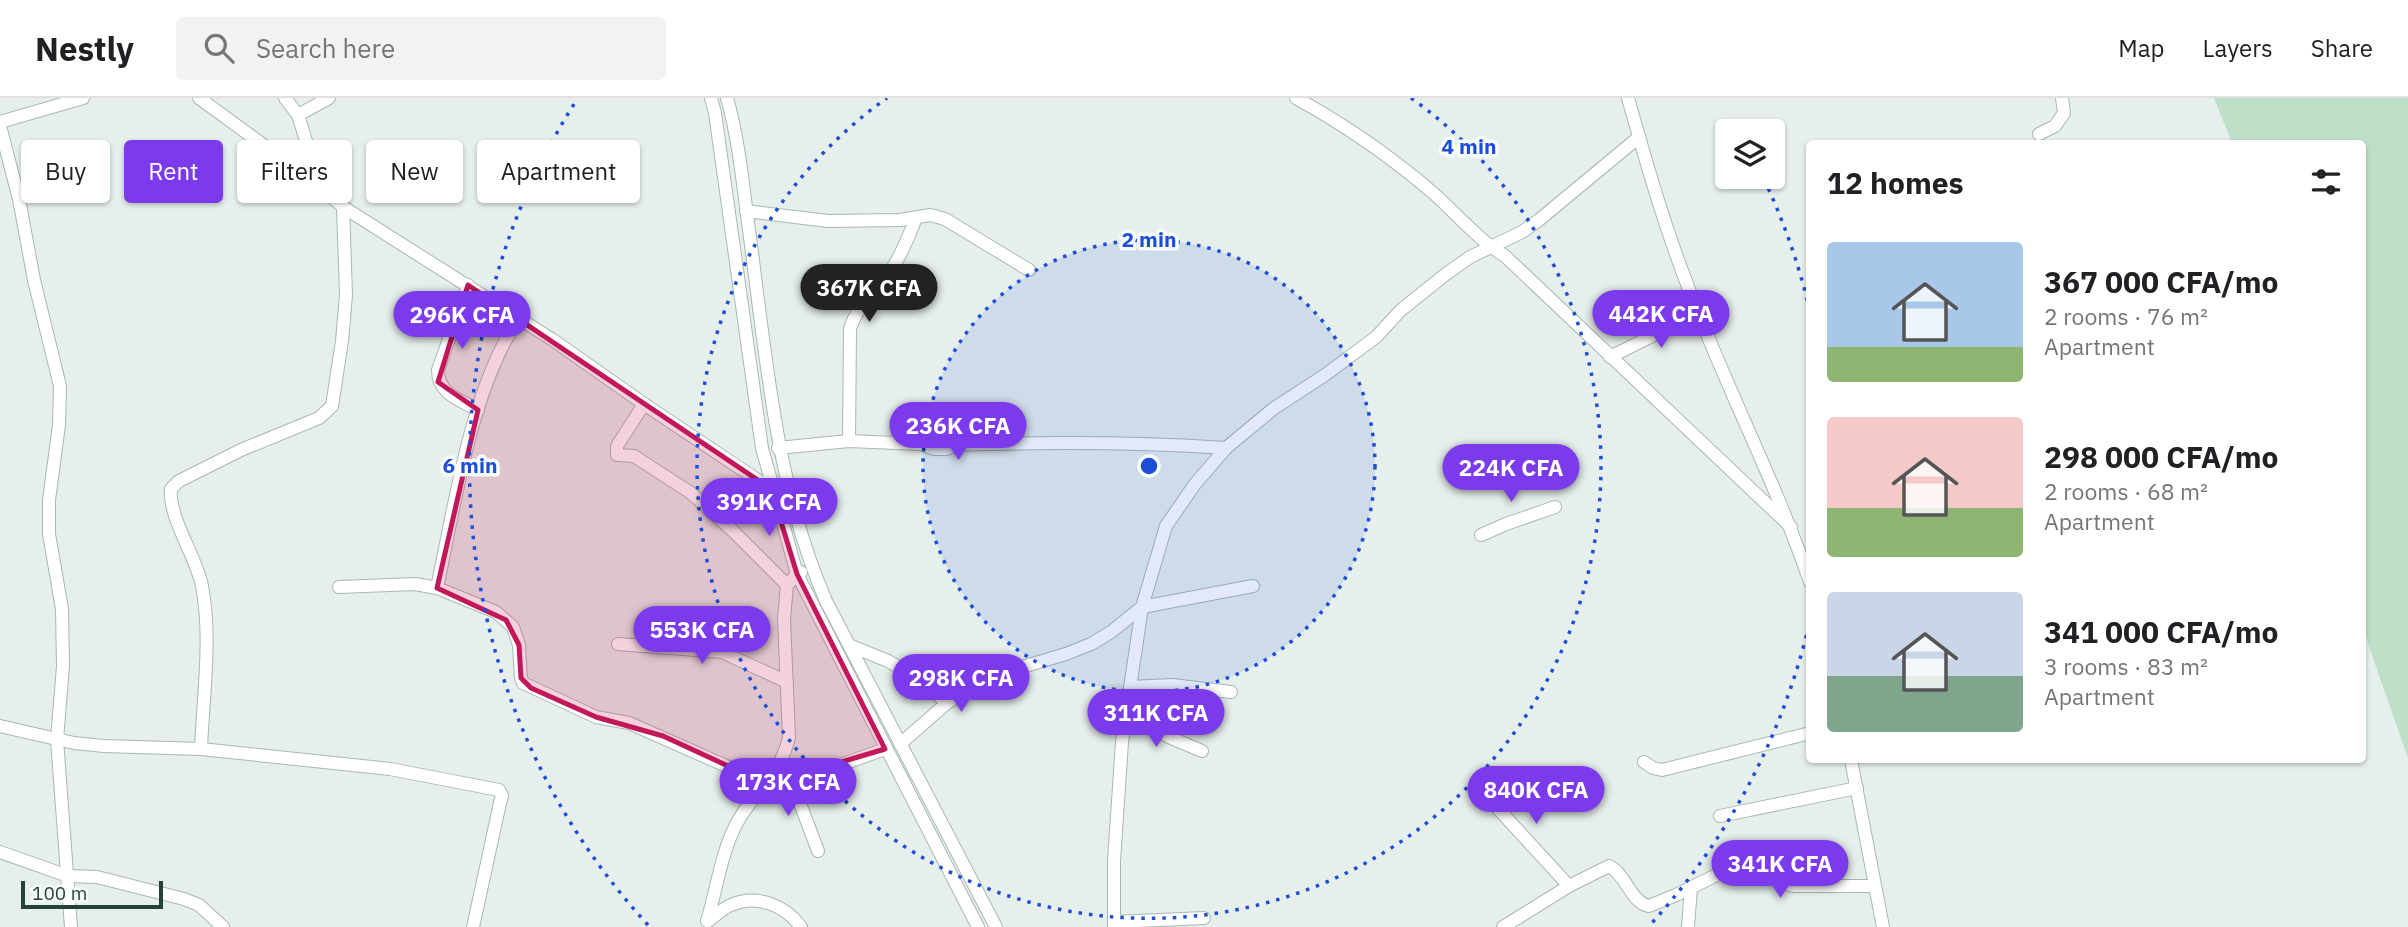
<!DOCTYPE html>
<meta charset="utf-8">
<style>
body{margin:0;font-family:"IBM Plex Sans",sans-serif;background:#f2f2f2;color:#202124;height:100vh;display:flex;flex-direction:column;font-size:26px;white-space:nowrap}
*{box-sizing:border-box;margin:0}
p{font-size:23px;color:#757577}
.icon{flex:none;width:38px;height:38px;fill:none;stroke:currentColor;stroke-width:2;stroke-linecap:round;stroke-linejoin:round}
.map{position:relative;flex:1;overflow:hidden}
.details{position:absolute;left:1806px;top:42px;width:560px;height:623px;display:flex;flex-direction:column;background:#fff;border-radius:7px;box-shadow:0 2px 5px #0004}
.details>*{flex:none}
.banner{position:absolute;left:21px;top:42px;width:665px;height:63px;display:flex;gap:14px}
.tools{position:absolute;left:1715px;top:21px;display:grid;gap:14px}
.tools a{display:grid;place-items:center;width:70px;height:70px;border-radius:7px;background:#fff;box-shadow:0 2px 5px #0004;font-size:35px}
.scale{position:absolute;left:21px;bottom:18px;width:142px;box-sizing:border-box;padding-left:7px;border:4px solid #24423a;border-top:0;font-size:19px;line-height:24px;white-space:nowrap;color:#24423a;-webkit-text-stroke:5px #f7fbf9;paint-order:stroke}
.price{position:absolute;translate:-50% -60px;padding:0 16px;border-radius:24px;background:#7c3aed;color:#fff;font-size:23px;line-height:46px;filter:drop-shadow(0 2px 4px #0008)}
.price::after{content:'';position:absolute;left:50%;top:42px;width:21px;height:16px;margin-left:-10px;background:inherit;clip-path:polygon(0 0,100% 0,50% 100%)}
.price.active{background:#222;color:#fff}
ul{padding:0;list-style:none}
li{display:flex;align-items:center;gap:21px;height:175px;padding:0 21px}
li span{display:grid;place-items:center;flex:none;width:196px;height:140px;border-radius:7px;color:#555}
li>.icon{margin-inline-start:auto}
span .icon{width:84px;height:84px;fill:#fffc;stroke-width:1}
li b{font-size:30px}
h2{display:flex;justify-content:space-between;align-items:center;height:84px;padding:0 21px;font-size:30px}
.tag{padding:0 24px;border-radius:7px;background:#fff;box-shadow:0 2px 5px #0004;font-size:24px;line-height:63px}
.tag.active{background:#7c3aed;color:#fff}
header{display:flex;align-items:center;gap:42px;box-sizing:border-box;height:98px;padding:0 35px;background:#fff;border-bottom:2px solid #e0e0e0}
header strong{font-size:33px}
nav{display:flex;gap:38px;margin-inline-start:auto;font-size:24px}
.search{width:490px;height:63px;background:#f2f2f2;display:flex;align-items:center;gap:18px;box-sizing:border-box;padding:0 24px;border-radius:7px;color:#757577;font-size:26px}
.map>svg:first-child{display:block}
.green{fill:#bfe0c8}
.lines{fill:none;stroke-linecap:round;stroke-linejoin:round}
.minor-casing{stroke:#a8b8b2;stroke-width:14}
.minor{stroke:#fff;stroke-width:12}
.marked{fill:#c2185b;fill-opacity:0.2;stroke:#c2185b;stroke-width:5;stroke-linejoin:round}
.ring{fill:none;stroke:#1d4ed8;stroke-width:3.5;stroke-dasharray:3.5 7}
.centre{fill:#1d4ed8;stroke:#f7fbf9;stroke-width:3.5}
.ring-label{font-size:21px;text-anchor:middle;font-weight:bold;fill:#1d4ed8;stroke:#f7fbf9;stroke-width:7;stroke-linejoin:round;paint-order:stroke}
</style>
<header>
<strong>Nestly</strong>
<div class="search"><svg class="icon" aria-label="search" viewBox="0 0 24 24"><circle cx="10" cy="10" r="6"/><path d="M15 15l6 6"/></svg>Search here</div>
<nav><a>Map</a><a>Layers</a><a>Share</a></nav>
</header>
<div class="map">
<svg width="2408" height="829" viewBox="0 0 2408 829">
<rect width="100%" height="100%" fill="#e6efeb"/>
<!-- green -->
<path class="green" d="M 2214,0 L 2408,0 L 2408,660 L 2368,546 L 2363,524 L 2362,46 L 2232,45 Z"/>
<g class="lines">
<defs>
<g id="minor">
<path d="M 199,0 L 273,54 L 283,80 L 320,88"/>
<path d="M 285,0 L 298,17 L 320,88 L 343,109 L 553,242 L 644,306 L 771,391"/>
<path d="M 711,0 L 715,15 L 762,350 L 797,476 L 978,829"/>
<path d="M 727,0 C 739,42 743,88 749,132 C 766,257 775,386 826,503 L 996,829"/>
<path d="M 1296,0 C 1345,27 1390,58 1432,94 C 1457,116 1477,141 1505,158 L 1791,429"/>
<path d="M 1628,0 C 1645,60 1662,120 1684,178 C 1722,282 1774,379 1810,484"/>
<path d="M 298,17 L 329,0"/>
<path d="M 0,24 L 83,0"/>
<path d="M 0,28 L 19,101 L 34,182 L 60,288 L 59,327 L 49,402 L 49,436 L 62,511 L 63,568 L 57,642 L 71,829"/>
<path d="M 2039,36 L 2055,28 L 2064,15 L 2062,0"/>
<path d="M 746,113 L 828,123 L 900,122 L 930,117 L 945,121 L 1029,172"/>
<path d="M 468,187 L 438,272 C 438,296 460,302 478,312"/>
<path d="M 1610,259 L 1698,215"/>
<path d="M 644,306 L 617,348 L 617,357 L 634,358 L 691,395 L 733,433 L 787,487"/>
<path d="M 849,343 L 850,231 C 857,206 879,192 892,171 C 902,155 909,138 916,120"/>
<path d="M 778,350 L 849,343 L 920,346 L 935,351 L 947,351 L 954,347 C 1045,344 1136,344 1226,350"/>
<path d="M 1481,437 L 1506,426 L 1555,409"/>
<path d="M 339,489 L 415,486 L 437,490 L 496,514 L 513,529 L 519,547 L 521,580 L 523,585 L 596,619 L 629,625 L 767,686 L 783,678 L 843,666 L 885,651"/>
<path d="M 437,490 C 455,406 471,290 519,220"/>
<path d="M 618,546 L 722,554 L 787,584"/>
<path d="M 849,547 L 888,563 L 916,579 L 947,605"/>
<path d="M 1130,589 L 1172,587 L 1231,594"/>
<path d="M 1126,616 L 1169,639 L 1202,653"/>
<path d="M 0,628 L 74,645 L 104,648 L 201,651 L 390,671 L 499,692 L 502,698 L 500,705 L 473,829"/>
<path d="M 900,646 L 947,605 L 985,580 L 1066,556 L 1091,546 L 1111,534 L 1142,509 L 1253,488"/>
<path d="M 201,651 C 203,598 212,540 202,488 C 197,460 168,419 171,391 L 179,383 L 241,352 L 319,320 L 332,308 L 342,243 L 346,197 L 343,109"/>
<path d="M 1851,662 L 1883,829"/>
<path d="M 1644,664 L 1653,670 L 1662,672 L 1810,635"/>
<path d="M 792,676 L 798,700 L 818,753"/>
<path d="M 1479,690 L 1569,788"/>
<path d="M 1720,718 L 1857,690"/>
<path d="M 0,754 L 68,778 L 97,779 L 184,801 L 199,807 L 223,829"/>
<path d="M 707,823 C 717,791 721,753 738,723 C 756,691 779,679 789,640 L 784,521 L 787,487 L 797,476 L 801,474"/>
<path d="M 708,823 C 715,818 723,810 731,807 C 757,796 785,807 801,829"/>
<path d="M 1114,824 L 1204,820"/>
<path d="M 1114,829 L 1114,763 L 1122,644 L 1142,509 L 1166,428 L 1195,386 L 1226,350 L 1273,311 L 1325,277 L 1376,239 L 1401,212 L 1446,176 L 1470,159 L 1522,134 L 1539,122 L 1639,39"/>
<path d="M 1503,829 L 1569,788 L 1609,768 C 1626,776 1631,805 1649,808 L 1676,797 L 1741,765 C 1763,762 1772,783 1793,788 L 1874,788"/>
<path d="M 1688,829 L 1691,790"/>
</g>
</defs>
<!-- minor casing -->
<use href="#minor" class="minor-casing"/>
<!-- minor -->
<use href="#minor" class="minor"/>
</g>
<!-- marked area -->
<path class="marked" d="M 468,187 L 771,391 L 797,476 L 885,651 L 767,686 L 663,638 L 596,619 L 531,590 L 521,580 L 519,547 L 506,522 L 437,490 L 478,312 L 438,284 Z"/>
<!-- distance rings -->
<circle cx="1149" cy="368" r="226" fill="#1d4ed8" fill-opacity=".12"/>
<g class="ring">
<circle cx="1149" cy="368" r="226"/>
<path d="M1411 0A452 452 0 1 1 887 0"/>
<path d="M1809 527A679 679 0 0 1 1650 827M648 827A679 679 0 0 1 576 3M1764 81A679 679 0 0 1 1809 209"/>
</g>
<circle cx="1149" cy="368" r="10" class="centre"/>
<g class="ring-label">
<text x="1469" y="56">4 min</text>
<text x="1149" y="149">2 min</text>
<text x="470" y="375">6 min</text>
</g>
</svg>
<div class="tools">
<a><svg class="icon" aria-label="layers" viewBox="0 0 24 24"><path d="M12 4l9 5-9 5-9-5zM3 14l9 5 9-5"/></svg></a>
</div>
<div class="scale">100 m</div>
<b class="price active" style="left:869px;top:226px">367K CFA</b>
<b class="price" style="left:1661px;top:252px">442K CFA</b>
<b class="price" style="left:462px;top:253px">296K CFA</b>
<b class="price" style="left:958px;top:364px">236K CFA</b>
<b class="price" style="left:1511px;top:406px">224K CFA</b>
<b class="price" style="left:769px;top:440px">391K CFA</b>
<b class="price" style="left:702px;top:568px">553K CFA</b>
<b class="price" style="left:961px;top:616px">298K CFA</b>
<b class="price" style="left:1156px;top:651px">311K CFA</b>
<b class="price" style="left:788px;top:720px">173K CFA</b>
<b class="price" style="left:1536px;top:728px">840K CFA</b>
<b class="price" style="left:1780px;top:802px">341K CFA</b>
<div class="banner">
<a class="tag">Buy</a>
<a class="tag active">Rent</a>
<a class="tag">Filters</a>
<a class="tag">New</a>
<a class="tag">Apartment</a>
</div>
<section class="details">
<h2>12 homes<svg class="icon" aria-label="filters" viewBox="0 0 24 24"><path d="M4 7h16M4 17h16"/><circle cx="9" cy="7" r="2"/><circle cx="15" cy="17" r="2"/></svg></h2>
<ul>
<li><span style="background:linear-gradient(#a9c7e8 75%,#8fb573 0)"><svg class="icon" aria-label="home" viewBox="0 0 24 24"><path d="M3 11l9-7 9 7M6 9v11h12V9"/></svg></span><div><b>367 000 CFA/mo</b><p>2 rooms · 76 m²</p><p>Apartment</p></div></li>
<li><span style="background:linear-gradient(#f6c9c9 65%,#8fb573 0)"><svg class="icon" aria-label="home" viewBox="0 0 24 24"><path d="M3 11l9-7 9 7M6 9v11h12V9"/></svg></span><div><b>298 000 CFA/mo</b><p>2 rooms · 68 m²</p><p>Apartment</p></div></li>
<li><span style="background:linear-gradient(#c9d6e8 60%,#7fa58c 0)"><svg class="icon" aria-label="home" viewBox="0 0 24 24"><path d="M3 11l9-7 9 7M6 9v11h12V9"/></svg></span><div><b>341 000 CFA/mo</b><p>3 rooms · 83 m²</p><p>Apartment</p></div></li>
</ul>
</section>
</div>
